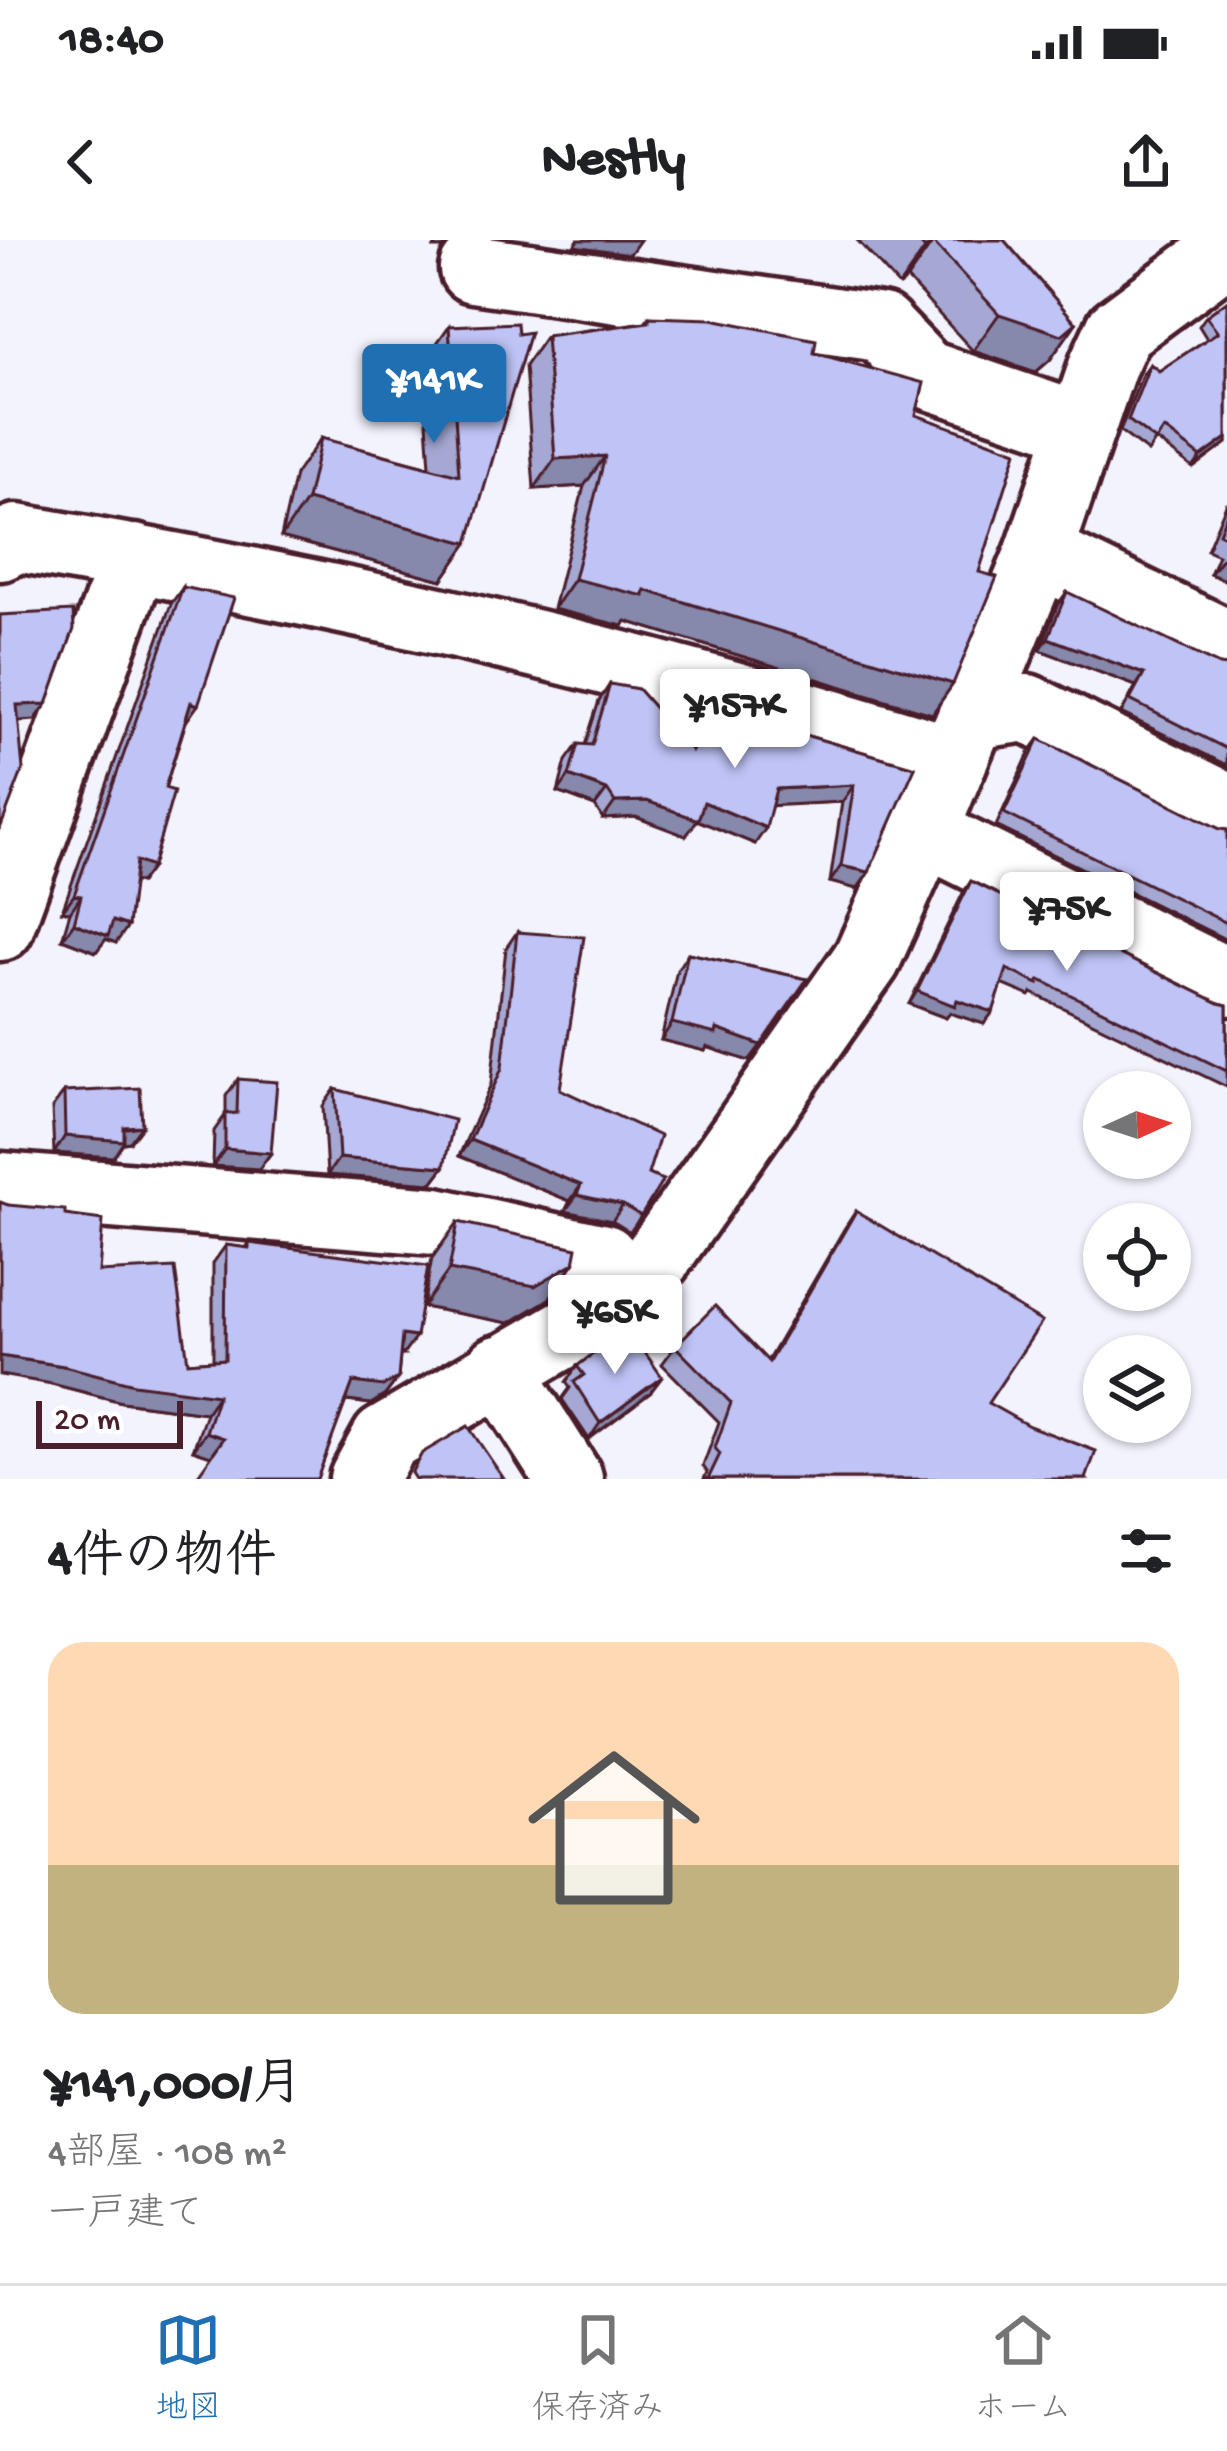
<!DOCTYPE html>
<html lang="ja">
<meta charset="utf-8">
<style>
body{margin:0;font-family:"Gochi Hand","Klee One",sans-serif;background:#f6f6f6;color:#202124;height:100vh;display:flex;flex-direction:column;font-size:45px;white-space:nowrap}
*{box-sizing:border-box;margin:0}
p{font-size:39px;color:#757577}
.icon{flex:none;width:66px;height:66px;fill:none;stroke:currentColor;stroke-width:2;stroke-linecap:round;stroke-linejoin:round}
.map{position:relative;height:1239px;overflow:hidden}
.details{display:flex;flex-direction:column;background:#fff;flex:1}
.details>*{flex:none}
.needle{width:78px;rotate:87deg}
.tools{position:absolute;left:1083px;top:831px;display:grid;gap:24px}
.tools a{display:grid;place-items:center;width:108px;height:108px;border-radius:50%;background:#fff;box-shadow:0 3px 9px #0004;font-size:60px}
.scale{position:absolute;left:36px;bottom:30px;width:147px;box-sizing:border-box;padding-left:12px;border:6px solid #4a1f2b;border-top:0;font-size:33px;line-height:42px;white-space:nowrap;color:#4a1f2b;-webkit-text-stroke:9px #fff;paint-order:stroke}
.price{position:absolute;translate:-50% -102px;padding:0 27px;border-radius:12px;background:#fff;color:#222;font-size:39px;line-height:78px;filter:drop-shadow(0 3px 6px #0008)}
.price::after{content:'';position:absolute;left:50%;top:72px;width:36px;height:27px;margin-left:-18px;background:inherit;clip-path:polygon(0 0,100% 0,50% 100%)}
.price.on{background:#1f6fb2;color:#fff}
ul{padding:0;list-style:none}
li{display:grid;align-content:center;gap:24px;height:636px;padding:0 48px}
li span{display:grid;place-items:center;height:372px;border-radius:36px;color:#555}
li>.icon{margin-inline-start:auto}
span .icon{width:216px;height:216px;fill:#fffc;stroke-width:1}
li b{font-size:51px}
h2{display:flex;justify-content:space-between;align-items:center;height:144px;padding:0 48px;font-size:51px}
.status{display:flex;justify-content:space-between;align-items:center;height:84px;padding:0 60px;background:#fff;direction:ltr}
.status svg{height:33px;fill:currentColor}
header{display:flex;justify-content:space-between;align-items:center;height:156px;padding:0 48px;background:#fff;font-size:54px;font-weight:800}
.tab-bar{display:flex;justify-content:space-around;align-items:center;height:168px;border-top:3px solid #e0e0e0;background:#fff;font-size:33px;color:#757577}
.tab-bar a{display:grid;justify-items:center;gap:6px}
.tab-bar .on{color:#1f6fb2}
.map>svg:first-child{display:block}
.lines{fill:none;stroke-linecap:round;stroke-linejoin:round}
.minor-casing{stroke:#4a1f2b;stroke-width:75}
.minor{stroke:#fff;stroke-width:66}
.wall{fill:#a4a8d3;stroke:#4a1f2b;stroke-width:3}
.shaded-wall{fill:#8688ac;stroke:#4a1f2b;stroke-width:3}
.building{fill:#bfc3f5;stroke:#4a1f2b;stroke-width:3}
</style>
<div class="status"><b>18:40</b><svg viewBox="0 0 49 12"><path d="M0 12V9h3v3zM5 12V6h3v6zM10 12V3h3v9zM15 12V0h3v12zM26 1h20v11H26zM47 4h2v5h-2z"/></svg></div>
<header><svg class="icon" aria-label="back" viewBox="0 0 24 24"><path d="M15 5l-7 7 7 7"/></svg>Nestly<svg class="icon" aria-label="share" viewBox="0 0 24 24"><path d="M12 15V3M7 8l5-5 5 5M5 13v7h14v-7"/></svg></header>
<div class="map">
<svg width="1227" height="1239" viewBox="0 0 1227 1239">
<rect width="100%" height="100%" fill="#f2f3fd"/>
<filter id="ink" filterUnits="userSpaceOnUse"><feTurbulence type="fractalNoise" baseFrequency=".00833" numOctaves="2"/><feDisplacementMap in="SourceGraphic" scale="24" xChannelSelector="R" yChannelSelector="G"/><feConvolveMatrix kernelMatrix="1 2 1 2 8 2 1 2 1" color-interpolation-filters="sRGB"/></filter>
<g filter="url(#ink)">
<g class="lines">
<defs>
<g id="minor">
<path d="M 473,29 L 881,88 L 925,134 L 1081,187"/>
<path d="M 0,307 L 17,298 C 246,337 476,385 701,446 C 786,469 870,495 954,520"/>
<path d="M 1039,313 L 1227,404"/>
<path d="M 972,476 L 1027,468 L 1227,567"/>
<path d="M 924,592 L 1227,742"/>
<path d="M 0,687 L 134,318"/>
<path d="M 0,946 L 436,981 L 604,1018 L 632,1054"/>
<path d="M 499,1129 L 569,1239"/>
<path d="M 363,1239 L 385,1199 L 632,1054 L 867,719 L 924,592 L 1039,313 L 1103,125 L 1119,90 L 1227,10"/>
</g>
</defs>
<!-- minor casing -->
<use href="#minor" class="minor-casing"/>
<!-- minor -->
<use href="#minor" class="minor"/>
</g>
<!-- wall -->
<g class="wall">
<path d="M 857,0 L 1004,0 L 1076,83 L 1050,120 L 1036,132 L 973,111 L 907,39 L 899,46 Z"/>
<path d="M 1227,61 L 1227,203 L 1193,228 L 1156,200 L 1148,212 L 1120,191 L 1142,135 L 1150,124 L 1159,131 L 1207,99 L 1199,86 L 1206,76 Z"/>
<path d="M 649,77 L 814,113 L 916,175 L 979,332 L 953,444 L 932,474 L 626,381 L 623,386 L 553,369 L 584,246 L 534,249 L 525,126 L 546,96 L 645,82 Z"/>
<path d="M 449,86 L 468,303 L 442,340 L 281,297 L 295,235 L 321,198 L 430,227 L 423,123 Z"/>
<path d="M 1227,262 L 1227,341 L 1210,334 L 1218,315 L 1207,310 Z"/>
<path d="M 183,347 L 186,482 L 165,548 L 152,627 L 140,643 L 133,641 L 116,703 L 106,699 L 96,712 L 62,699 L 70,672 L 62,671 L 171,364 Z"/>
<path d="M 1067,352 L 1219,425 L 1227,426 L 1227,525 L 1121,473 L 1136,446 L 1040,410 L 1058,364 Z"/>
<path d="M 610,444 L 691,510 L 707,486 L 749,499 L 760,482 L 915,527 L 857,649 L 830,642 L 842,562 L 772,565 L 755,604 L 697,580 L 686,596 L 636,577 L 603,579 L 595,566 L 558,552 L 566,521 L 578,504 L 585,505 L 599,461 Z"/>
<path d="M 1039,499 L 1220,589 L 1227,590 L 1227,700 L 996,586 L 1030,511 Z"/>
<path d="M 971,641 L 1219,763 L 1227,765 L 1227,847 L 1032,753 L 1030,756 L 1002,744 L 984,784 L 950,773 L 946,778 L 909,764 L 963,653 Z"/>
<path d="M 517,692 L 560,849 L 648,934 L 641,976 L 630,992 L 612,981 L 565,971 L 570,961 L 459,916 L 491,844 L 506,708 Z"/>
<path d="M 688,713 L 807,739 L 749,821 L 707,807 L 705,811 L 661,800 L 677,730 Z"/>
<path d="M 238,839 L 271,913 L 259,929 L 213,926 L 214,891 L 226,874 L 226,856 Z"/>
<path d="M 335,849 L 444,927 L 432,943 L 327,935 L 323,866 Z"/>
<path d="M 64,852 L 142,886 L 130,902 L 123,903 L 113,917 L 54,913 L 52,868 Z"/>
<path d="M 8,965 L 65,975 L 99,1032 L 188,1122 L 213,1120 L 213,1023 L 226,1005 L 246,1008 L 249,1003 L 403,1115 L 400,1115 L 398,1138 L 385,1155 L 371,1164 L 346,1161 L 211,1216 L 193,1210 L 206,1173 L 122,1162 L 52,1144 Z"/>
<path d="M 856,971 L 988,1163 L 1086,1239 L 704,1239 L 707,1232 L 703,1226 L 719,1182 L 662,1124 L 675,1106 L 768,1120 L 844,989 Z"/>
<path d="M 458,982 L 574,1023 L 549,1059 L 509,1083 L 423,1067 L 432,1018 Z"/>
<path d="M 577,1126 L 650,1153 L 589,1199 L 562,1159 L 570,1148 L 566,1142 Z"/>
</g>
<!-- shaded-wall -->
<g class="shaded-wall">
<path d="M 439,0 L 452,0 L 443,8 L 434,8 Z"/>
<path d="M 578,0 L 640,0 L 630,14 L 574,6 Z"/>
<path d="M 933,2 L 907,39 L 899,46 L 925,9 Z"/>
<path d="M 999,74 L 1076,83 L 1050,120 L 1036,132 L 973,111 Z"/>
<path d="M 1227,198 L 1227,203 L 1193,228 L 1201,217 Z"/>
<path d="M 605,216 L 584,246 L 534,249 L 555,219 Z"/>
<path d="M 307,260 L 468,303 L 442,340 L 281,297 Z"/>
<path d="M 1222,318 L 1227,320 L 1227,341 L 1210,334 Z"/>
<path d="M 574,339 L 645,350 L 953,444 L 932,474 L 626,381 L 623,386 L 553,369 Z"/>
<path d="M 1048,398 L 1144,434 L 1136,446 L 1040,410 Z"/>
<path d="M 191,462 L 198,465 L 186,482 L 179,479 Z"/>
<path d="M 47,464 L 35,480 L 5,482 L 17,465 Z"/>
<path d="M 569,536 L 607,550 L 595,566 L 558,552 Z"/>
<path d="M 854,545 L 842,562 L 765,566 L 776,549 Z"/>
<path d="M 647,561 L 704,562 L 766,588 L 755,604 L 697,580 L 686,596 L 636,577 L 603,579 L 615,562 Z"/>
<path d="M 136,621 L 152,627 L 140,643 L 124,638 Z"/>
<path d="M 841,626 L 869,632 L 857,649 L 830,642 Z"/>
<path d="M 74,655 L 81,656 L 70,672 L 62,671 Z"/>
<path d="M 113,681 L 128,686 L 116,703 L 106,699 L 96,712 L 62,699 L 74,683 Z"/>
<path d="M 917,751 L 957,760 L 993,772 L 984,784 L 950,773 L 946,778 L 909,764 Z"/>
<path d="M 672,783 L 717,789 L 761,805 L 749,821 L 707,807 L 705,811 L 661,800 Z"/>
<path d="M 142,886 L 130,902 L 123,903 L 113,917 L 54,913 L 65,896 Z"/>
<path d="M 470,900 L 581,945 L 570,961 L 459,916 Z"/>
<path d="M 225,909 L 271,913 L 259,929 L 213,926 Z"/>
<path d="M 339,918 L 444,927 L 432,943 L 327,935 Z"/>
<path d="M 577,955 L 623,965 L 612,981 L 565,971 Z"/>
<path d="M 574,1023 L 549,1059 L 509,1083 L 423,1067 L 449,1030 Z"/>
<path d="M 402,1095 L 416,1097 L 403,1115 L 389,1113 Z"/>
<path d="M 0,1116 L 64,1126 L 218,1155 L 206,1173 L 122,1162 L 52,1144 L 0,1135 Z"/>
<path d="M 662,1137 L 650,1153 L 589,1199 L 600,1183 Z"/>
<path d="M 398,1138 L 385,1155 L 371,1164 L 340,1160 L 353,1142 Z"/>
<path d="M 206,1192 L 224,1198 L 211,1216 L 193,1210 Z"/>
</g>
<!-- building -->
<g class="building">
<path d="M 917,0 L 1004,0 L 1076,83 L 1062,95 L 999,74 L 933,2 L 925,9 Z"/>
<path d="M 1227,61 L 1227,198 L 1201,217 L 1164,189 L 1156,201 L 1128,180 L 1150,124 L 1159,131 L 1218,92 L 1206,76 Z"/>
<path d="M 649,77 L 712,79 L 816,100 L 814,113 L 924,143 L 916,175 L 1017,211 L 979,332 L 997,337 L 953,444 L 645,350 L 644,356 L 574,339 L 605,216 L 555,219 L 546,96 L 649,82 Z"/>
<path d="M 517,83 L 518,94 L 530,92 L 468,303 L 307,260 L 321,198 L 459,235 L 449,86 Z"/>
<path d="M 1227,273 L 1227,297 L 1219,293 Z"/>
<path d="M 183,347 L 234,358 L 198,465 L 191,462 L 165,548 L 174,551 L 152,627 L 136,621 L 128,686 L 113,681 L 108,696 L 74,683 L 81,656 L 74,655 Z"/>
<path d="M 1067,352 L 1219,425 L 1227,426 L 1227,509 L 1130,460 L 1144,434 L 1048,398 Z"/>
<path d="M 73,371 L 74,389 L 47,464 L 17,465 L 23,529 L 0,589 L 0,375 Z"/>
<path d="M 610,444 L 638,449 L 692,511 L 707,486 L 755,501 L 760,482 L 915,527 L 869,632 L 841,626 L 854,545 L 776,549 L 766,588 L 704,562 L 698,580 L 647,561 L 615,562 L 607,550 L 569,536 L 578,504 L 592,505 Z"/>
<path d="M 1039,499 L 1220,589 L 1227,590 L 1227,683 L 1004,573 Z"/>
<path d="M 971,641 L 1219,763 L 1227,765 L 1227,831 L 1040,740 L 1038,744 L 1007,729 L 993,772 L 957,760 L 955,766 L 917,751 Z"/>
<path d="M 517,692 L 584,697 L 560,849 L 660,896 L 648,934 L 663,940 L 641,976 L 623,965 L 577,955 L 581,945 L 470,900 L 502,828 Z"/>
<path d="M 688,713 L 807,739 L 761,805 L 717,789 L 716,794 L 672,783 Z"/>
<path d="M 238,839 L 277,842 L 271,913 L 225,909 L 225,874 L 237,873 Z"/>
<path d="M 140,848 L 142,886 L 124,887 L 124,901 L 65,896 L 64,852 Z"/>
<path d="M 335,849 L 454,880 L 444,927 L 339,918 Z"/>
<path d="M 0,962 L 8,965 L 65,970 L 65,975 L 103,980 L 99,1032 L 175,1028 L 188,1122 L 225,1119 L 226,1005 L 249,1008 L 249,1003 L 428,1026 L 416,1097 L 402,1095 L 398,1138 L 383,1146 L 353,1142 L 317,1239 L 195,1239 L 224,1198 L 206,1192 L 218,1155 L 134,1144 L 64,1126 L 0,1116 Z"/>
<path d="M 856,971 L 1042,1082 L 988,1163 L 1029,1186 L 1096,1211 L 1086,1239 L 708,1239 L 720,1214 L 715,1208 L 731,1163 L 675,1106 L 715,1066 L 769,1122 Z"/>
<path d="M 458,982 L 577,1008 L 574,1023 L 535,1046 L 449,1030 Z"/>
<path d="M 634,1097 L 662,1137 L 600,1183 L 574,1142 L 584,1135 L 577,1126 L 614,1098 L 620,1107 Z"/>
<path d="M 468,1186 L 504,1239 L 415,1239 L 411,1233 L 422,1213 Z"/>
</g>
</g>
</svg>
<div class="tools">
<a><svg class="needle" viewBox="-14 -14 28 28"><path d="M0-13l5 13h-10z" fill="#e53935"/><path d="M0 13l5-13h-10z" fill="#757577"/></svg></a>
<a><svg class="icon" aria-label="locate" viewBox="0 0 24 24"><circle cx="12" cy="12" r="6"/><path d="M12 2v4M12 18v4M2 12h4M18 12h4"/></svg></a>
<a><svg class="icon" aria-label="layers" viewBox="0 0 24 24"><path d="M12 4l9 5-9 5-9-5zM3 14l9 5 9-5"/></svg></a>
</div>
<div class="scale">20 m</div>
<b class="price on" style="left:434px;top:206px">¥141K</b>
<b class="price" style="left:735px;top:531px">¥157K</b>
<b class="price" style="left:1067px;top:734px">¥75K</b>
<b class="price" style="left:615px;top:1137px">¥65K</b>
</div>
<section class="details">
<h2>4件の物件<svg class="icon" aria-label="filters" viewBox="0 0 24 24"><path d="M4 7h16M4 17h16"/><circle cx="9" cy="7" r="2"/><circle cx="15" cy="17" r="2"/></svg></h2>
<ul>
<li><span style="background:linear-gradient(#ffd9b3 60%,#c2b280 0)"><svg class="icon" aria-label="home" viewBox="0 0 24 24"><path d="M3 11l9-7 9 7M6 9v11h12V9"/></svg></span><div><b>¥141,000/月</b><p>4部屋 · 108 m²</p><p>一戸建て</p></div></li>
</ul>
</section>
<nav class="tab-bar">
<a class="on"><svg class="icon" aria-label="map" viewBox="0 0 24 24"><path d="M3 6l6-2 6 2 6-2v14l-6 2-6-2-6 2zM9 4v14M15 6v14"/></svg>地図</a>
<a><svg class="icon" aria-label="saved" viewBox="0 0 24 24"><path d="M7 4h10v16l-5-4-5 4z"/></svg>保存済み</a>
<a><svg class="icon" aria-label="home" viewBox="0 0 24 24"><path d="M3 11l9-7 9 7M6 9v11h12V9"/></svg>ホーム</a>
</nav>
